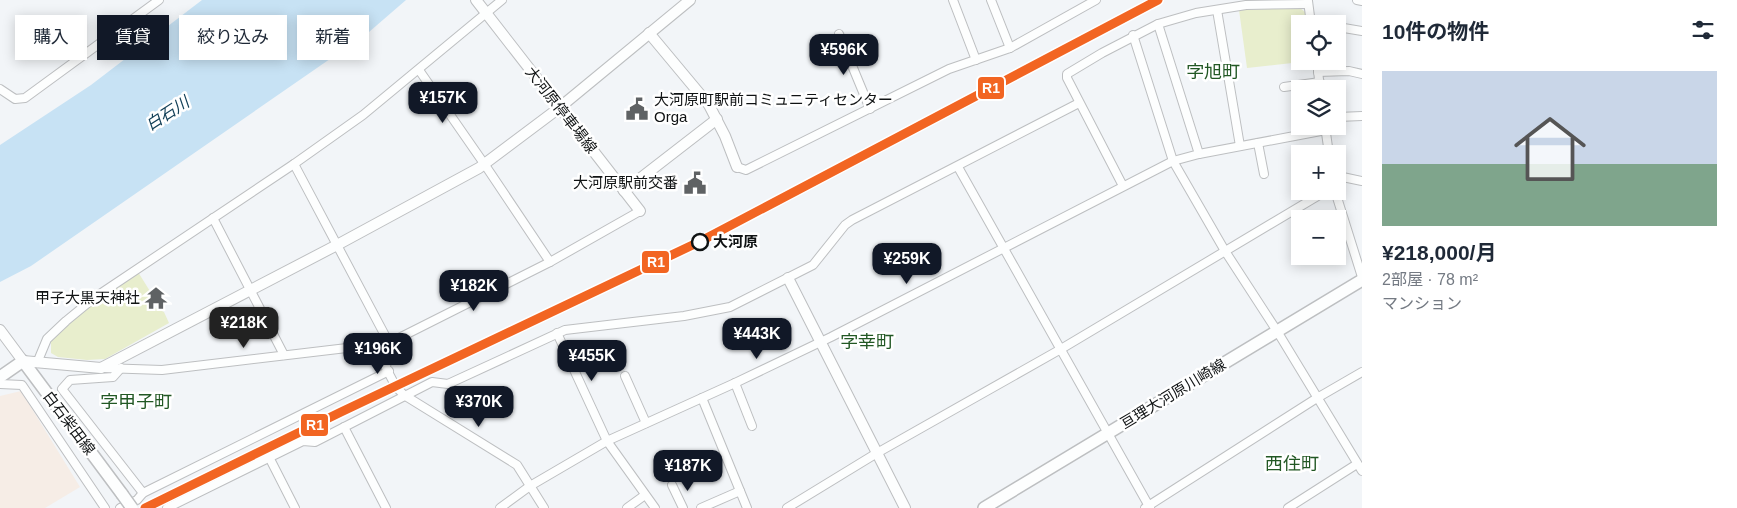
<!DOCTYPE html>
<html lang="ja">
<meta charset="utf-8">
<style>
body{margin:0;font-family:Helvetica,"Noto Sans JP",sans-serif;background:#f6f6f7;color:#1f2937;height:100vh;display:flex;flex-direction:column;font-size:19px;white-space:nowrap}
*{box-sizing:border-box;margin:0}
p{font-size:16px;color:#747a83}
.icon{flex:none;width:28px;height:28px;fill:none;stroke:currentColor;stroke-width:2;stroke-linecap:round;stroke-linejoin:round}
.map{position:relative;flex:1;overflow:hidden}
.panel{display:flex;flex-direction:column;background:#fff;width:375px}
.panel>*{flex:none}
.top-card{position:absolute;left:15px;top:15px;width:475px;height:45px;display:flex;gap:10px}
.buttons{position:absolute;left:1291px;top:15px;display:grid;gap:10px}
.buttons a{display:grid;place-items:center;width:55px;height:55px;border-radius:0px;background:#fff;box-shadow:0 2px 12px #0003;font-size:25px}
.price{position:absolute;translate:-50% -42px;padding:0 11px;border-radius:10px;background:#111827;color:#fff;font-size:16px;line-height:32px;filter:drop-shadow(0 1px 2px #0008)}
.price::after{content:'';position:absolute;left:50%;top:30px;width:15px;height:11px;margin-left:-8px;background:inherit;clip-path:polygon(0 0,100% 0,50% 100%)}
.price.on{background:#222;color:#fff}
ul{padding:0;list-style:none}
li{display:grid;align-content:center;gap:10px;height:265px;padding:0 20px}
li+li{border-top:1px solid #e0e1e3}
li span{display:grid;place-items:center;height:155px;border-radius:0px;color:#555}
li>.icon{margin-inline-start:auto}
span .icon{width:90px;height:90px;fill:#fffc;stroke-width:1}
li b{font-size:21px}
h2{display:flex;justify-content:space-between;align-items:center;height:60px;padding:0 20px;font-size:21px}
.tag{padding:0 18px;border-radius:0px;background:#fff;box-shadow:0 2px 12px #0003;font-size:18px;line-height:45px}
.tag.on{background:#111827;color:#fff}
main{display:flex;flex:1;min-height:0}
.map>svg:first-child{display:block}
.commercial{fill:#f6ede6}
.green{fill:#e8eecd}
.water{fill:#c7e2f4}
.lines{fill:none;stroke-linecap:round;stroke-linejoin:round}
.street-casing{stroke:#bdbfc1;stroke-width:10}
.secondary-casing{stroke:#bdbfc1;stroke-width:12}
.primary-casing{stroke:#bdbfc1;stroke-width:14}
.street{stroke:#fdfefe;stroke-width:8}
.secondary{stroke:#fdfefe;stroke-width:10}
.primary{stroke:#fdfefe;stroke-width:11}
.primary-bridge-casing{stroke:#bdbfc1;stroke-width:14;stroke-linecap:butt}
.primary-bridge{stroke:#fdfefe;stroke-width:11}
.rail-1-casing{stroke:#fff;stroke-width:12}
.rail-1{stroke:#f26522;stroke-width:9}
.stop-dot{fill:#fff;stroke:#101314;stroke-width:2.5}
.labels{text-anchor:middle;stroke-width:5;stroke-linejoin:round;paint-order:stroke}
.poi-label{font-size:15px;fill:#101314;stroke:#fff;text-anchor:end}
.street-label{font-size:15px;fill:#101314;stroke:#fff}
.stop-label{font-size:15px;font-weight:bold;fill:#101314;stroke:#fff;text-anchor:start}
.water-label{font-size:16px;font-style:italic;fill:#134058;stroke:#fff}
.quarter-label{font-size:18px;fill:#225824;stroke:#fff}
.line-badge{stroke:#fff;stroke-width:2}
.badge-label{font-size:14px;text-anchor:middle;font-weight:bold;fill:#fff}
</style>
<main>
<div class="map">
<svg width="1362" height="508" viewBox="0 0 1362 508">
<rect width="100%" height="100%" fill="#f2f5f8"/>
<!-- commercial -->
<path class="commercial" d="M 21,391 L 80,487 L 45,508 L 0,508 L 0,396 Z"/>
<!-- green -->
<g class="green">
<path d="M 1300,8 L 1305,12 L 1307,24 L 1300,24 L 1300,61 L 1310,61 L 1247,68 L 1239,10 Z"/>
<path d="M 138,272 L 153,296 L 153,307 L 164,312 L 169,323 L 105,359 L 87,360 L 58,357 L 51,353 L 51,341 C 80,311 105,294 138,272 Z"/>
</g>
<!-- water -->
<path class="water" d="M 202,0 L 406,0 L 369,32 L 31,266 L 0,282 L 0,145 L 91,85 Z"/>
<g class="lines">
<defs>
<g id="street">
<path d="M 953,0 L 976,60"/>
<path d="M 991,0 L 1010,48"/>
<path d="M 1357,0 L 1362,1"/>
<path d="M 1308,1 L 1311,24"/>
<path d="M 1217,10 L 1240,146"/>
<path d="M 1158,24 L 1199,154"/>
<path d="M 1338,27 L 1362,31"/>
<path d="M 839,34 L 870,109"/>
<path d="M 1133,35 L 1173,161 L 1225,251 L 1277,331 L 1362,471"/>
<path d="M 1317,61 L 1320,89"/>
<path d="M 419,70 L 485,165 L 550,262"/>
<path d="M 1318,72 L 1349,71 L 1362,74"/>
<path d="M 1284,87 L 1320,82"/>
<path d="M 0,89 L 15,99 L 25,98 L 159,0"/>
<path d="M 1338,117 L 1362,116"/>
<path d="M 1325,126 L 1329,154"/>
<path d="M 1258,143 L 1264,174"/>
<path d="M 294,164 L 389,343 L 386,368 L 396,387 L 404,395 L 517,465 L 544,508"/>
<path d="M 737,167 L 746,170 L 949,69 L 1010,48 L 1096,0"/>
<path d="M 958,167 L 1150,508"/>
<path d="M 1338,176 L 1362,181"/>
<path d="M 1123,186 L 1067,78 L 1067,74 L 1102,53 L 1158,24 L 1196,13 L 1246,5 L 1308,4"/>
<path d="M 1335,191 L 1362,277"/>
<path d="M 213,218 L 284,355"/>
<path d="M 557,333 L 607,441 L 655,508"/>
<path d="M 37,363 L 47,339 L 66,321 L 94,298 L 294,164 L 363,115 L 502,0"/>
<path d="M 103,368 L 162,370 L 389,343 L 550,262 L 640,211"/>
<path d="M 121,368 L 113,377 L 70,380 L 62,389 L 143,493"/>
<path d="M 625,376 L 646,423"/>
<path d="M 735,383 L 752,426"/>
<path d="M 0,384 L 22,385 L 105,508"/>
<path d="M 702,398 L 747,508"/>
<path d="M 344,427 L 386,508"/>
<path d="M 269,457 L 295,508"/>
<path d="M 672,485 L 683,508"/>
<path d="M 120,508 L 137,500 L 143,493 L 389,371"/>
<path d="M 167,508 L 303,441 L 315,442 L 432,382 L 448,384 L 565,330 L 684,316 L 730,307 L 813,265 L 845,225 L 852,220 L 1079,103"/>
<path d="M 500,508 L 530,486 L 607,441 L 735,383 L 831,337 L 1173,161 L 1199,154 L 1326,130"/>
<path d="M 627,508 L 645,495"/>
<path d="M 701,508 L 740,491"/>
<path d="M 787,508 L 877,453 L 1061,349 L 1326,191"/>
<path d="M 1145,508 L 1317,398 L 1362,372"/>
<path d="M 1288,508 L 1357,464"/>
</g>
<g id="secondary">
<path d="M 476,0 L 640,211"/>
<path d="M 649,33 L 709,105 L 725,136 L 737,167"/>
<path d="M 624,191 L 717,119"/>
<path d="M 788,278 L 905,508"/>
<path d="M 0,330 L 23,361 L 101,368 L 337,245 L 479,168 L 559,108 L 690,0"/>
</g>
<g id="primary">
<path d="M 0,377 L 23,361 L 122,494"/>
<path d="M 984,508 L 1362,280"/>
</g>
</defs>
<!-- street casing -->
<use href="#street" class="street-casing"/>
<!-- secondary casing -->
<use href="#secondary" class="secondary-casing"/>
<!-- primary casing -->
<use href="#primary" class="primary-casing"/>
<!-- street -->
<use href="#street" class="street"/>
<!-- secondary -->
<use href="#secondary" class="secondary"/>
<!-- primary -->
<use href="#primary" class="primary"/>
<defs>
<path id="primary-bridge" d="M 122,494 L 132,508"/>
</defs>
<!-- primary-bridge casing -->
<use href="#primary-bridge" class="primary-bridge-casing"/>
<!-- primary-bridge -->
<use href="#primary-bridge" class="primary-bridge"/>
<defs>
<path id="rail-1" d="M 145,508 L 341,412 L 701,241 L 1158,0"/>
</defs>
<!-- rail-1 casing -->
<use href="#rail-1" class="rail-1-casing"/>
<!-- rail-1 -->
<use href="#rail-1" class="rail-1"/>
</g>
<!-- icons -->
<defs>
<symbol id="civic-bare" viewBox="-9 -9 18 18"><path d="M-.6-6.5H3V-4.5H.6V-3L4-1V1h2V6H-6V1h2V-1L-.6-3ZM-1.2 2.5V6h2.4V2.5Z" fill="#5f6264" stroke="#fff" stroke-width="2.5" paint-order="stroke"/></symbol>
<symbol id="temple-bare" viewBox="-9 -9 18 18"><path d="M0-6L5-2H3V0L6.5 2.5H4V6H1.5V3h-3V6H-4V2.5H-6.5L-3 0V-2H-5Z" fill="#5f6264" stroke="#fff" stroke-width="2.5" paint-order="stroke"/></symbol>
</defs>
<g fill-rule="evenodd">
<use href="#civic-bare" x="621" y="93" width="32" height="32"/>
<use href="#civic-bare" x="679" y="167" width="32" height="32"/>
<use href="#temple-bare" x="140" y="282" width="32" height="32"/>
</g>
<!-- markers -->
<circle class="stop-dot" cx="700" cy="242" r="8"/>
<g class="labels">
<!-- poi labels -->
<g class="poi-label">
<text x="654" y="105" text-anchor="start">大河原町駅前コミュニティセンター<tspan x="654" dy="17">Orga</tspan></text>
<text x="678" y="188">大河原駅前交番</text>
<text x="140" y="303">甲子大黒天神社</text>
</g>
<!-- street labels -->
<g class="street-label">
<text transform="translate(561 110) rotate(52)" y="5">大河原停車場線</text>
<text transform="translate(1173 394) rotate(-31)" y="5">亘理大河原川崎線</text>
<text transform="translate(69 423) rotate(53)" y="5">白石柴田線</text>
</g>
<!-- stop labels -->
<g class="stop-label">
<text x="713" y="247">大河原</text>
</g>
<!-- water labels -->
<g class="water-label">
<text transform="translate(167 113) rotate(-33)" y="6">白石川</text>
</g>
<!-- quarter labels -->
<g class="quarter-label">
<text x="1213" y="78">字旭町</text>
<text x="867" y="348">字幸町</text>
<text x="136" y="408">字甲子町</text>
<text x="1292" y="470">西住町</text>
</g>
</g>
<g class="line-badge">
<rect x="977" y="76" width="28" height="24" rx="5" fill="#f26522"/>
<rect x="641" y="250" width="29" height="24" rx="5" fill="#f26522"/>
<rect x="300" y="413" width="29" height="24" rx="5" fill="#f26522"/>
</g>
<g class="badge-label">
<text x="991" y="93">R1</text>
<text x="656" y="267">R1</text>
<text x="315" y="430">R1</text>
</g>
</svg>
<div class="buttons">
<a><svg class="icon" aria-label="locate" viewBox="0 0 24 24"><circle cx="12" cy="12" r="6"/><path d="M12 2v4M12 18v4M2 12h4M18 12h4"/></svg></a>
<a><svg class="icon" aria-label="layers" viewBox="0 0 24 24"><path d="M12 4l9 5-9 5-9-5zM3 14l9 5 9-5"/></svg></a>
<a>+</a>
<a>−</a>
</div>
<b class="price" style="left:844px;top:76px">¥596K</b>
<b class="price" style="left:443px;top:124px">¥157K</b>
<b class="price" style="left:907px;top:285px">¥259K</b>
<b class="price" style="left:474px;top:312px">¥182K</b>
<b class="price on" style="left:244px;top:349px">¥218K</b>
<b class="price" style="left:757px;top:360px">¥443K</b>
<b class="price" style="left:378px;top:375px">¥196K</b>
<b class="price" style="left:592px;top:382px">¥455K</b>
<b class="price" style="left:479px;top:428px">¥370K</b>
<b class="price" style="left:688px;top:492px">¥187K</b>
<div class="top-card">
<a class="tag">購入</a>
<a class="tag on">賃貸</a>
<a class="tag">絞り込み</a>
<a class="tag">新着</a>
</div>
</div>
<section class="panel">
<h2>10件の物件<svg class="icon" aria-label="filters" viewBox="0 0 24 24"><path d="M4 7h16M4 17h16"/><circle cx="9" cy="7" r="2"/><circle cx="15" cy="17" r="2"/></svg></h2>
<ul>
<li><span style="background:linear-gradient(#c9d6e8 60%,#7fa58c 0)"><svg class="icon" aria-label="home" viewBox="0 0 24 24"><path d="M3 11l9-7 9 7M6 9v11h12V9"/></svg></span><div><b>¥218,000/月</b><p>2部屋 · 78 m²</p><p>マンション</p></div></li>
</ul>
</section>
</main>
